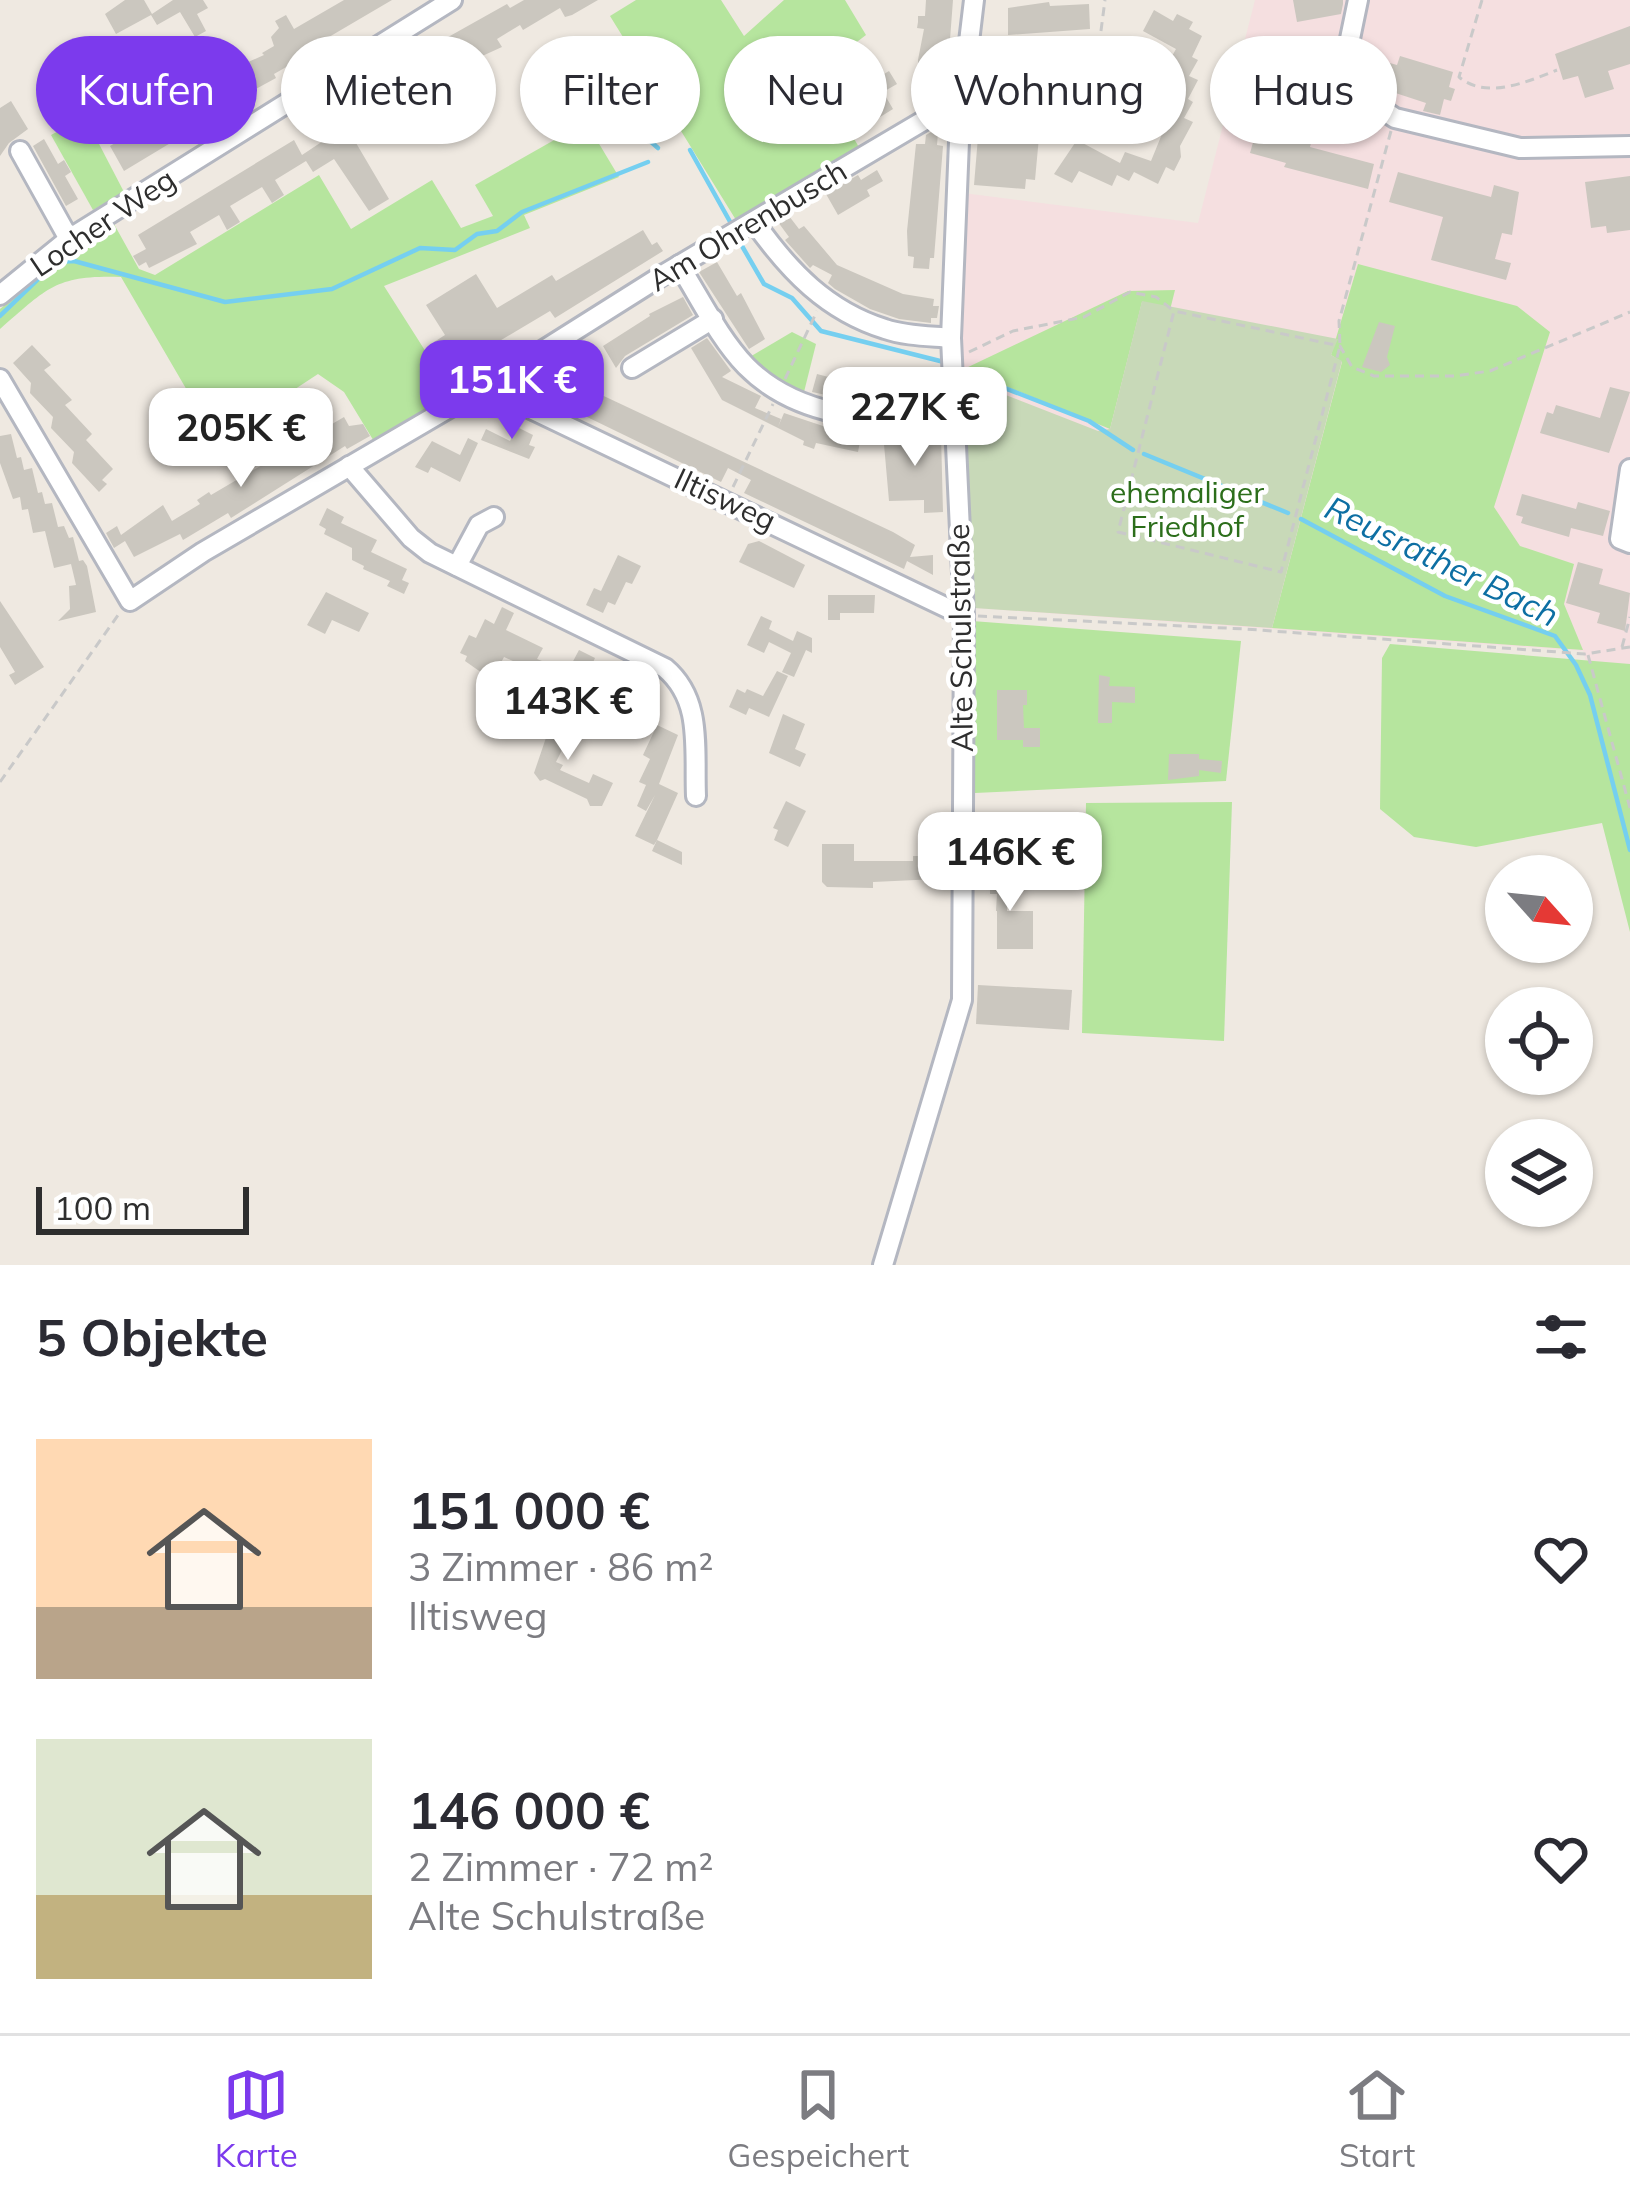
<!DOCTYPE html>
<html lang="de">
<meta charset="utf-8">
<style>
body{margin:0;font-family:Mulish,sans-serif;background:#f7f7f7;color:#2b2b33;height:100vh;display:flex;flex-direction:column;font-size:45px;white-space:nowrap}
*{box-sizing:border-box;margin:0}
p{font-size:39px;color:#7c7c81}
.icon{flex:none;width:66px;height:66px;fill:none;stroke:currentColor;stroke-width:2;stroke-linecap:round;stroke-linejoin:round}
.map{position:relative;height:1265px;overflow:hidden}
.panel{display:flex;flex-direction:column;background:#fff;flex:1}
.panel>*{flex:none}
.guide{position:absolute;left:36px;top:36px;width:1560px;height:108px;display:flex;gap:24px}
.needle{width:78px;rotate:117deg}
.buttons{position:absolute;left:1485px;top:855px;display:grid;gap:24px}
.buttons a{display:grid;place-items:center;width:108px;height:108px;border-radius:50%;background:#fff;box-shadow:0 3px 9px #0004;font-size:60px}
.scale{position:absolute;left:36px;bottom:30px;width:213px;box-sizing:border-box;padding-left:12px;border:6px solid #2e2e2e;border-top:0;font-size:33px;line-height:42px;white-space:nowrap;color:#2e2e2e;-webkit-text-stroke:9px #fff;paint-order:stroke}
.price{position:absolute;translate:-50% -102px;padding:0 27px;border-radius:24px;background:#fff;color:#222;font-size:39px;line-height:78px;filter:drop-shadow(0 3px 6px #0008)}
.price::after{content:'';position:absolute;left:50%;top:72px;width:36px;height:27px;margin-left:-18px;background:inherit;clip-path:polygon(0 0,100% 0,50% 100%)}
.price.active{background:#7c3aed;color:#fff}
ul{padding:0;list-style:none}
li{display:flex;align-items:center;gap:36px;height:300px;padding:0 36px}
li span{display:grid;place-items:center;flex:none;width:336px;height:240px;border-radius:0px;color:#555}
li>.icon{margin-inline-start:auto}
span .icon{width:144px;height:144px;fill:#fffc;stroke-width:1}
li b{font-size:51px}
h2{display:flex;justify-content:space-between;align-items:center;height:144px;padding:0 36px;font-size:51px}
.tag{padding:0 42px;border-radius:54px;background:#fff;box-shadow:0 3px 9px #0004;font-size:42px;line-height:108px}
.tag.active{background:#7c3aed;color:#fff}
.dock{display:flex;justify-content:space-around;align-items:center;height:168px;border-top:3px solid #e1e1e2;background:#fff;font-size:33px;color:#7c7c81}
.dock a{display:grid;justify-items:center;gap:6px}
.dock .active{color:#7c3aed}
.map>svg:first-child{display:block}
.medical{fill:#f5dfe0}
.green{fill:#b6e59e}
.cemetery{fill:#c8d9b8}
.lines{fill:none;stroke-linecap:round;stroke-linejoin:round}
.stream{stroke:#75cff0;stroke-width:4.5}
.building{fill:#cbc7bf}
.minor-casing{stroke:#b4b7c1;stroke-width:24}
.path{stroke:#c9c9c9;stroke-width:3;stroke-dasharray:9 6;stroke-linecap:butt}
.minor{stroke:#fff;stroke-width:18}
.labels{text-anchor:middle;stroke-width:9;stroke-linejoin:round;paint-order:stroke}
.street-label{font-size:30px;fill:#2e2e2e;stroke:#fff}
.park-label{font-size:30px;fill:#2c6e1b;stroke:#fff}
.water-label{font-size:33px;font-style:italic;fill:#0d6fa3;stroke:#fff}
</style>
<div class="map">
<svg width="1630" height="1265" viewBox="0 0 1630 1265">
<rect width="100%" height="100%" fill="#efe9e1"/>
<!-- medical -->
<path class="medical" d="M 1255,0 L 1630,0 L 1630,820 L 1583,651 L 974,608 L 960,320 L 963,193 L 1198,223 Z"/>
<!-- green -->
<g class="green">
<path d="M 636,0 L 721,0 L 744,36 L 784,0 L 845,0 L 866,35 L 816,73 L 860,149 L 736,220 L 610,16 Z"/>
<path d="M 85,117 L 124,192 L 93,210 L 51,135 Z"/>
<path d="M 586,122 L 619,177 L 524,215 L 530,228 L 384,286 L 452,393 L 375,443 L 344,392 L 318,374 L 245,422 L 240,416 L 178,450 L 156,414 L 188,392 L 121,277 C 55,275 48,288 0,329 L 0,309 L 62,258 L 114,224 L 139,269 L 155,275 L 319,175 L 351,229 L 432,180 L 461,228 L 493,216 L 475,185 Z"/>
<path d="M 1358,264 L 1517,306 L 1550,332 L 1494,507 L 1520,546 L 1574,564 L 1564,604 L 1583,650 L 1272,628 L 1342,362 L 1331,355 Z"/>
<path d="M 1175,290 L 1170,310 L 1142,302 L 1110,429 L 964,369 L 1128,291 Z"/>
<path d="M 792,332 L 816,344 L 803,396 L 772,379 L 748,358 Z"/>
<path d="M 972,621 L 1241,641 L 1226,781 L 975,793 Z"/>
<path d="M 1390,644 L 1630,664 L 1630,932 L 1602,823 L 1476,847 L 1414,837 L 1380,809 L 1382,658 Z"/>
<path d="M 1232,802 L 1224,1041 L 1082,1033 L 1086,803 Z"/>
</g>
<!-- cemetery -->
<path class="cemetery" d="M 1142,301 L 1338,339 L 1331,355 L 1342,361 L 1272,628 L 974,608 L 962,378 L 1098,431 L 1110,429 Z"/>
<g class="lines">
<!-- stream -->
<g class="stream">
<path d="M 582,81 L 658,148"/>
<path d="M 690,150 L 733,227"/>
<path d="M 742,246 L 764,284 L 792,298 L 821,331 L 944,362"/>
<path d="M 0,316 L 56,262 L 74,261 L 225,302 L 332,289 L 420,248 L 455,250 L 477,234 L 497,231 L 522,212 L 648,162"/>
<path d="M 974,376 L 1089,421 L 1133,450"/>
<path d="M 1144,454 L 1288,513"/>
<path d="M 1301,519 L 1445,596 L 1555,636 L 1576,665 L 1590,695 L 1630,850"/>
</g>
</g>
<!-- building -->
<g class="building">
<path d="M 125,0 L 144,0 L 152,14 L 173,0 L 203,0 L 208,8 L 197,14 L 206,31 L 195,37 L 180,12 L 157,25 L 151,15 L 116,34 L 105,14 Z"/>
<path d="M 344,0 L 392,0 L 300,54 L 302,58 L 274,74 L 276,78 L 205,117 L 207,121 L 124,171 L 110,146 L 161,116 L 156,108 L 171,99 L 177,110 L 204,94 L 202,89 L 230,74 L 228,71 L 264,55 L 262,53 L 274,46 L 271,37 L 279,28 L 275,21 L 286,15 L 294,29 Z"/>
<path d="M 524,0 L 598,0 L 572,15 L 565,17 L 560,8 L 523,30 L 520,25 L 497,39 L 502,47 L 480,57 L 477,52 L 445,72 L 452,85 L 438,93 L 428,76 L 383,98 L 379,90 L 373,94 L 366,83 L 507,4 L 510,8 Z"/>
<path d="M 926,0 L 953,0 L 946,92 L 942,94 L 919,92 L 918,60 L 924,29 L 917,28 L 918,22 L 918,16 L 925,16 Z"/>
<path d="M 1293,0 L 1343,0 L 1343,4 L 1341,14 L 1297,22 Z"/>
<path d="M 1049,2 L 1050,6 L 1089,4 L 1090,29 L 1008,35 L 1008,8 Z"/>
<path d="M 1154,10 L 1173,21 L 1177,14 L 1193,22 L 1189,29 L 1202,36 L 1192,57 L 1198,60 L 1189,76 L 1198,80 L 1188,99 L 1193,102 L 1184,118 L 1193,122 L 1180,146 L 1181,157 L 1174,171 L 1166,167 L 1158,184 L 1134,172 L 1129,181 L 1117,175 L 1112,186 L 1079,171 L 1072,183 L 1054,174 L 1077,140 L 1120,163 L 1125,152 L 1151,161 L 1171,112 L 1163,108 L 1176,70 L 1167,65 L 1176,49 L 1143,31 Z"/>
<path d="M 1630,26 L 1630,64 L 1608,71 L 1614,89 L 1585,98 L 1578,76 L 1563,80 L 1555,54 Z"/>
<path d="M 873,55 L 884,74 L 889,71 L 897,84 L 883,92 L 893,109 L 864,127 L 850,105 L 870,93 L 854,66 Z"/>
<path d="M 1400,56 L 1453,72 L 1449,87 L 1455,89 L 1451,101 L 1444,99 L 1440,115 L 1423,111 L 1426,103 L 1368,84 L 1375,59 L 1397,65 Z"/>
<path d="M 1039,75 L 1039,79 L 1078,77 L 1079,101 L 999,108 L 998,84 L 1014,83 L 1018,76 Z"/>
<path d="M 322,97 L 334,117 L 339,114 L 389,199 L 369,211 L 334,159 L 313,172 L 306,161 L 275,180 L 284,195 L 272,203 L 262,187 L 230,206 L 240,222 L 227,230 L 219,215 L 190,232 L 197,244 L 149,268 L 146,262 L 139,266 L 133,256 L 146,249 L 138,235 L 294,140 L 302,155 L 323,141 L 306,107 Z"/>
<path d="M 11,101 L 28,129 L 9,143 L 0,156 L 0,108 Z"/>
<path d="M 1261,114 L 1297,124 L 1299,116 L 1317,120 L 1310,147 L 1374,164 L 1368,189 L 1284,167 L 1286,163 L 1250,153 Z"/>
<path d="M 979,125 L 1028,128 L 1028,137 L 1039,137 L 1035,180 L 1026,179 L 1025,189 L 974,185 Z"/>
<path d="M 931,132 L 938,133 L 937,145 L 943,146 L 934,258 L 930,258 L 929,269 L 913,268 L 914,257 L 908,256 L 907,231 L 916,144 L 925,144 L 926,135 Z"/>
<path d="M 44,139 L 58,164 L 64,160 L 71,172 L 65,176 L 78,199 L 66,206 L 33,146 Z"/>
<path d="M 877,170 L 883,181 L 867,190 L 870,196 L 838,215 L 826,194 L 858,175 L 861,180 Z"/>
<path d="M 1398,172 L 1491,197 L 1494,185 L 1519,192 L 1512,235 L 1502,233 L 1495,259 L 1511,263 L 1506,280 L 1431,260 L 1443,217 L 1389,202 Z"/>
<path d="M 1630,176 L 1630,230 L 1607,233 L 1606,226 L 1591,228 L 1585,182 Z"/>
<path d="M 789,216 L 799,229 L 804,226 L 837,265 L 903,294 L 934,299 L 933,306 L 939,306 L 937,318 L 931,318 L 931,323 L 899,319 L 870,309 L 835,289 L 828,283 L 832,275 L 813,265 L 810,268 L 785,240 L 789,237 L 778,222 Z"/>
<path d="M 643,230 L 652,245 L 657,242 L 663,251 L 555,318 L 550,311 L 461,364 L 455,354 L 445,360 L 434,342 L 445,335 L 426,305 L 476,274 L 497,308 L 552,275 L 556,281 Z"/>
<path d="M 717,262 L 737,296 L 741,293 L 765,339 L 749,349 L 699,272 Z"/>
<path d="M 683,297 L 693,315 L 625,356 L 616,368 L 603,346 L 650,316 L 649,314 Z"/>
<path d="M 1379,322 L 1395,326 L 1387,357 L 1390,365 L 1381,372 L 1362,367 Z"/>
<path d="M 707,338 L 731,371 L 722,377 L 761,396 L 755,408 L 781,419 L 778,427 L 784,413 L 823,426 L 862,431 L 858,452 L 816,443 L 814,449 L 803,445 L 804,441 L 722,400 L 691,348 Z"/>
<path d="M 32,345 L 51,365 L 44,370 L 72,400 L 65,405 L 92,434 L 86,440 L 113,469 L 102,480 L 107,484 L 99,492 L 72,463 L 74,452 L 51,428 L 53,417 L 30,393 L 31,383 L 13,363 Z"/>
<path d="M 542,367 L 893,532 L 915,545 L 910,557 L 933,555 L 933,575 L 907,561 L 904,569 L 744,493 L 751,480 L 728,468 L 721,482 L 517,383 L 529,375 L 534,378 Z"/>
<path d="M 817,374 L 855,384 L 868,382 L 872,387 L 868,404 L 812,392 Z"/>
<path d="M 1610,387 L 1630,392 L 1609,453 L 1540,433 L 1547,412 L 1553,414 L 1556,405 L 1600,418 Z"/>
<path d="M 882,388 L 907,388 L 907,393 L 939,393 L 940,405 L 882,405 Z"/>
<path d="M 344,417 L 349,426 L 363,424 L 370,436 L 347,449 L 345,446 L 231,518 L 228,513 L 183,540 L 180,534 L 134,557 L 125,541 L 114,548 L 106,533 L 117,526 L 121,535 L 163,505 L 172,521 L 200,504 L 197,500 L 209,492 L 211,495 Z"/>
<path d="M 517,427 L 533,435 L 529,445 L 535,447 L 529,459 L 481,440 L 486,429 L 510,441 Z"/>
<path d="M 883,433 L 941,435 L 943,512 L 924,513 L 924,500 L 889,501 Z"/>
<path d="M 11,434 L 17,458 L 21,457 L 24,470 L 32,468 L 38,493 L 42,492 L 45,504 L 52,503 L 58,527 L 64,526 L 69,538 L 73,537 L 79,561 L 83,560 L 87,566 L 96,612 L 58,621 L 70,609 L 69,586 L 76,585 L 71,564 L 54,568 L 45,531 L 33,533 L 28,509 L 22,510 L 20,497 L 13,499 L 0,463 L 0,436 Z"/>
<path d="M 468,438 L 478,443 L 460,482 L 431,467 L 428,473 L 415,467 L 432,441 L 460,455 Z"/>
<path d="M 1522,494 L 1576,509 L 1578,502 L 1610,511 L 1603,536 L 1571,528 L 1569,537 L 1521,523 L 1523,517 L 1516,515 Z"/>
<path d="M 327,508 L 344,517 L 341,523 L 377,540 L 371,552 L 407,569 L 402,580 L 409,583 L 404,594 L 387,586 L 390,581 L 363,569 L 364,566 L 352,560 L 352,548 L 324,534 L 326,529 L 319,525 Z"/>
<path d="M 759,541 L 805,565 L 794,588 L 739,562 L 748,544 Z"/>
<path d="M 618,555 L 641,566 L 632,584 L 626,582 L 615,605 L 608,602 L 603,613 L 586,605 L 594,588 L 601,591 Z"/>
<path d="M 1578,562 L 1603,569 L 1599,584 L 1630,593 L 1625,631 L 1597,623 L 1600,613 L 1566,603 Z"/>
<path d="M 326,592 L 369,613 L 359,632 L 332,620 L 325,634 L 307,625 Z"/>
<path d="M 828,595 L 875,595 L 874,613 L 840,613 L 840,620 L 828,620 Z"/>
<path d="M 0,601 L 44,667 L 15,685 L 9,675 L 15,672 L 0,647 Z"/>
<path d="M 502,607 L 514,613 L 506,630 L 543,648 L 537,659 L 557,667 L 549,685 L 536,679 L 539,673 L 504,657 L 492,680 L 465,661 L 467,656 L 460,653 L 469,635 L 476,638 L 485,619 L 494,624 Z"/>
<path d="M 761,616 L 772,621 L 769,629 L 793,641 L 797,631 L 812,638 L 812,653 L 806,650 L 794,677 L 782,672 L 791,653 L 769,642 L 764,653 L 747,645 Z"/>
<path d="M 579,650 L 595,658 L 590,669 L 604,677 L 594,697 L 554,675 L 560,662 L 570,667 Z"/>
<path d="M 777,671 L 788,676 L 769,717 L 749,708 L 746,715 L 729,707 L 737,689 L 745,693 L 747,689 L 763,696 Z"/>
<path d="M 1099,675 L 1110,677 L 1109,686 L 1135,687 L 1135,703 L 1112,702 L 1112,723 L 1098,723 Z"/>
<path d="M 997,690 L 1027,690 L 1027,705 L 1023,705 L 1024,728 L 1040,728 L 1040,747 L 1023,747 L 1023,740 L 997,740 Z"/>
<path d="M 554,703 L 579,716 L 556,762 L 563,765 L 560,770 L 589,783 L 593,774 L 613,783 L 602,806 L 590,806 L 587,799 L 545,779 L 540,781 L 534,773 L 550,726 L 560,719 Z"/>
<path d="M 783,714 L 805,724 L 795,749 L 806,754 L 800,767 L 769,753 Z"/>
<path d="M 657,725 L 678,735 L 659,784 L 678,793 L 657,840 L 682,852 L 682,865 L 652,851 L 657,840 L 654,845 L 635,836 L 655,795 L 646,811 L 637,806 L 646,785 L 639,782 L 650,759 L 643,755 Z"/>
<path d="M 1169,754 L 1199,754 L 1199,759 L 1222,761 L 1221,773 L 1199,770 L 1199,776 L 1168,780 Z"/>
<path d="M 786,801 L 806,811 L 788,847 L 774,840 L 778,830 L 773,828 Z"/>
<path d="M 822,844 L 854,844 L 854,861 L 913,861 L 913,856 L 937,856 L 937,879 L 873,882 L 873,888 L 827,887 L 822,882 Z"/>
<path d="M 990,862 L 1008,863 L 1007,911 L 1033,911 L 1033,949 L 997,949 L 997,911 L 1007,911 L 996,911 L 997,894 L 990,894 Z"/>
<path d="M 978,985 L 1072,990 L 1069,1030 L 976,1024 Z"/>
</g>
<g class="lines">
<defs>
<g id="minor">
<path d="M 1358,0 L 1346,58 L 1353,90 L 1395,118 L 1520,148 L 1630,146"/>
<path d="M 20,151 L 69,239"/>
<path d="M 755,223 C 789,271 827,311 885,329 C 905,336 930,336 951,338"/>
<path d="M 679,265 C 700,298 719,338 746,366 C 801,422 882,420 955,422"/>
<path d="M 0,295 L 69,239 L 452,0"/>
<path d="M 632,368 L 713,319"/>
<path d="M 0,379 L 130,601 L 203,552 L 485,387 L 666,273 L 962,98"/>
<path d="M 485,387 L 964,616"/>
<path d="M 349,466 L 411,538 L 430,553 L 665,668 C 703,700 694,749 696,796"/>
<path d="M 1630,469 L 1620,539 L 1630,543"/>
<path d="M 457,566 L 479,525 L 494,517"/>
<path d="M 883,1265 L 962,1000 L 964,616 L 951,338 L 960,117 L 974,0"/>
</g>
</defs>
<!-- minor casing -->
<use href="#minor" class="minor-casing"/>
<!-- path -->
<g class="path">
<path d="M 1482,0 L 1459,77 C 1486,100 1527,82 1557,70"/>
<path d="M 975,118 L 1077,118 L 1092,100 L 1105,0"/>
<path d="M 1391,131 L 1339,321 L 1340,346 L 1281,572 L 1118,532 L 1174,311 L 1340,346 L 1352,367 L 1374,376 L 1454,376 L 1490,371 L 1630,312"/>
<path d="M 969,352 L 1013,331 L 1084,317 L 1130,292 L 1156,297 L 1174,311"/>
<path d="M 785,379 L 817,311"/>
<path d="M 733,487 L 773,404"/>
<path d="M 978,616 L 1245,629 L 1585,654 L 1630,647"/>
<path d="M 1622,647 L 1630,617"/>
<path d="M 1588,655 L 1630,808"/>
<path d="M 0,782 L 121,611"/>
</g>
<!-- minor -->
<use href="#minor" class="minor"/>
</g>
<g class="labels">
<!-- street labels -->
<g class="street-label">
<text transform="translate(103 223) rotate(-34)" y="10">Locher Weg</text>
<text transform="translate(748 226) rotate(-31)" y="10">Am Ohrenbusch</text>
<text transform="translate(725 500) rotate(25)" y="10">Iltisweg</text>
<text transform="translate(961 638) rotate(-91)" y="10">Alte Schulstraße</text>
</g>
<!-- park labels -->
<g class="park-label">
<text x="1187" y="503">ehemaliger<tspan x="1187" dy="34">Friedhof</tspan></text>
</g>
<!-- water labels -->
<g class="water-label">
<text transform="translate(1442 561) rotate(26)" y="12">Reusrather Bach</text>
</g>
</g>
</svg>
<div class="buttons">
<a><svg class="needle" viewBox="-14 -14 28 28"><path d="M0-13l5 13h-10z" fill="#e53935"/><path d="M0 13l5-13h-10z" fill="#7c7c81"/></svg></a>
<a><svg class="icon" aria-label="locate" viewBox="0 0 24 24"><circle cx="12" cy="12" r="6"/><path d="M12 2v4M12 18v4M2 12h4M18 12h4"/></svg></a>
<a><svg class="icon" aria-label="layers" viewBox="0 0 24 24"><path d="M12 4l9 5-9 5-9-5zM3 14l9 5 9-5"/></svg></a>
</div>
<div class="scale">100 m</div>
<b class="price active" style="left:512px;top:442px">151K €</b>
<b class="price" style="left:915px;top:469px">227K €</b>
<b class="price" style="left:241px;top:490px">205K €</b>
<b class="price" style="left:568px;top:763px">143K €</b>
<b class="price" style="left:1010px;top:914px">146K €</b>
<div class="guide">
<a class="tag active">Kaufen</a>
<a class="tag">Mieten</a>
<a class="tag">Filter</a>
<a class="tag">Neu</a>
<a class="tag">Wohnung</a>
<a class="tag">Haus</a>
</div>
</div>
<section class="panel">
<h2>5 Objekte<svg class="icon" aria-label="filters" viewBox="0 0 24 24"><path d="M4 7h16M4 17h16"/><circle cx="9" cy="7" r="2"/><circle cx="15" cy="17" r="2"/></svg></h2>
<ul>
<li><span style="background:linear-gradient(#ffd9b3 70%,#b9a48a 0)"><svg class="icon" aria-label="home" viewBox="0 0 24 24"><path d="M3 11l9-7 9 7M6 9v11h12V9"/></svg></span><div><b>151 000 €</b><p>3 Zimmer · 86 m²</p><p>Iltisweg</p></div><svg class="icon" aria-label="heart" viewBox="0 0 24 24"><path d="M12 20l-8-8c-3-5 5-10 8-4 3-6 11-1 8 4z"/></svg></li>
<li><span style="background:linear-gradient(#dfe7d0 65%,#c2b280 0)"><svg class="icon" aria-label="home" viewBox="0 0 24 24"><path d="M3 11l9-7 9 7M6 9v11h12V9"/></svg></span><div><b>146 000 €</b><p>2 Zimmer · 72 m²</p><p>Alte Schulstraße</p></div><svg class="icon" aria-label="heart" viewBox="0 0 24 24"><path d="M12 20l-8-8c-3-5 5-10 8-4 3-6 11-1 8 4z"/></svg></li>
</ul>
</section>
<nav class="dock">
<a class="active"><svg class="icon" aria-label="map" viewBox="0 0 24 24"><path d="M3 6l6-2 6 2 6-2v14l-6 2-6-2-6 2zM9 4v14M15 6v14"/></svg>Karte</a>
<a><svg class="icon" aria-label="saved" viewBox="0 0 24 24"><path d="M7 4h10v16l-5-4-5 4z"/></svg>Gespeichert</a>
<a><svg class="icon" aria-label="home" viewBox="0 0 24 24"><path d="M3 11l9-7 9 7M6 9v11h12V9"/></svg>Start</a>
</nav>
